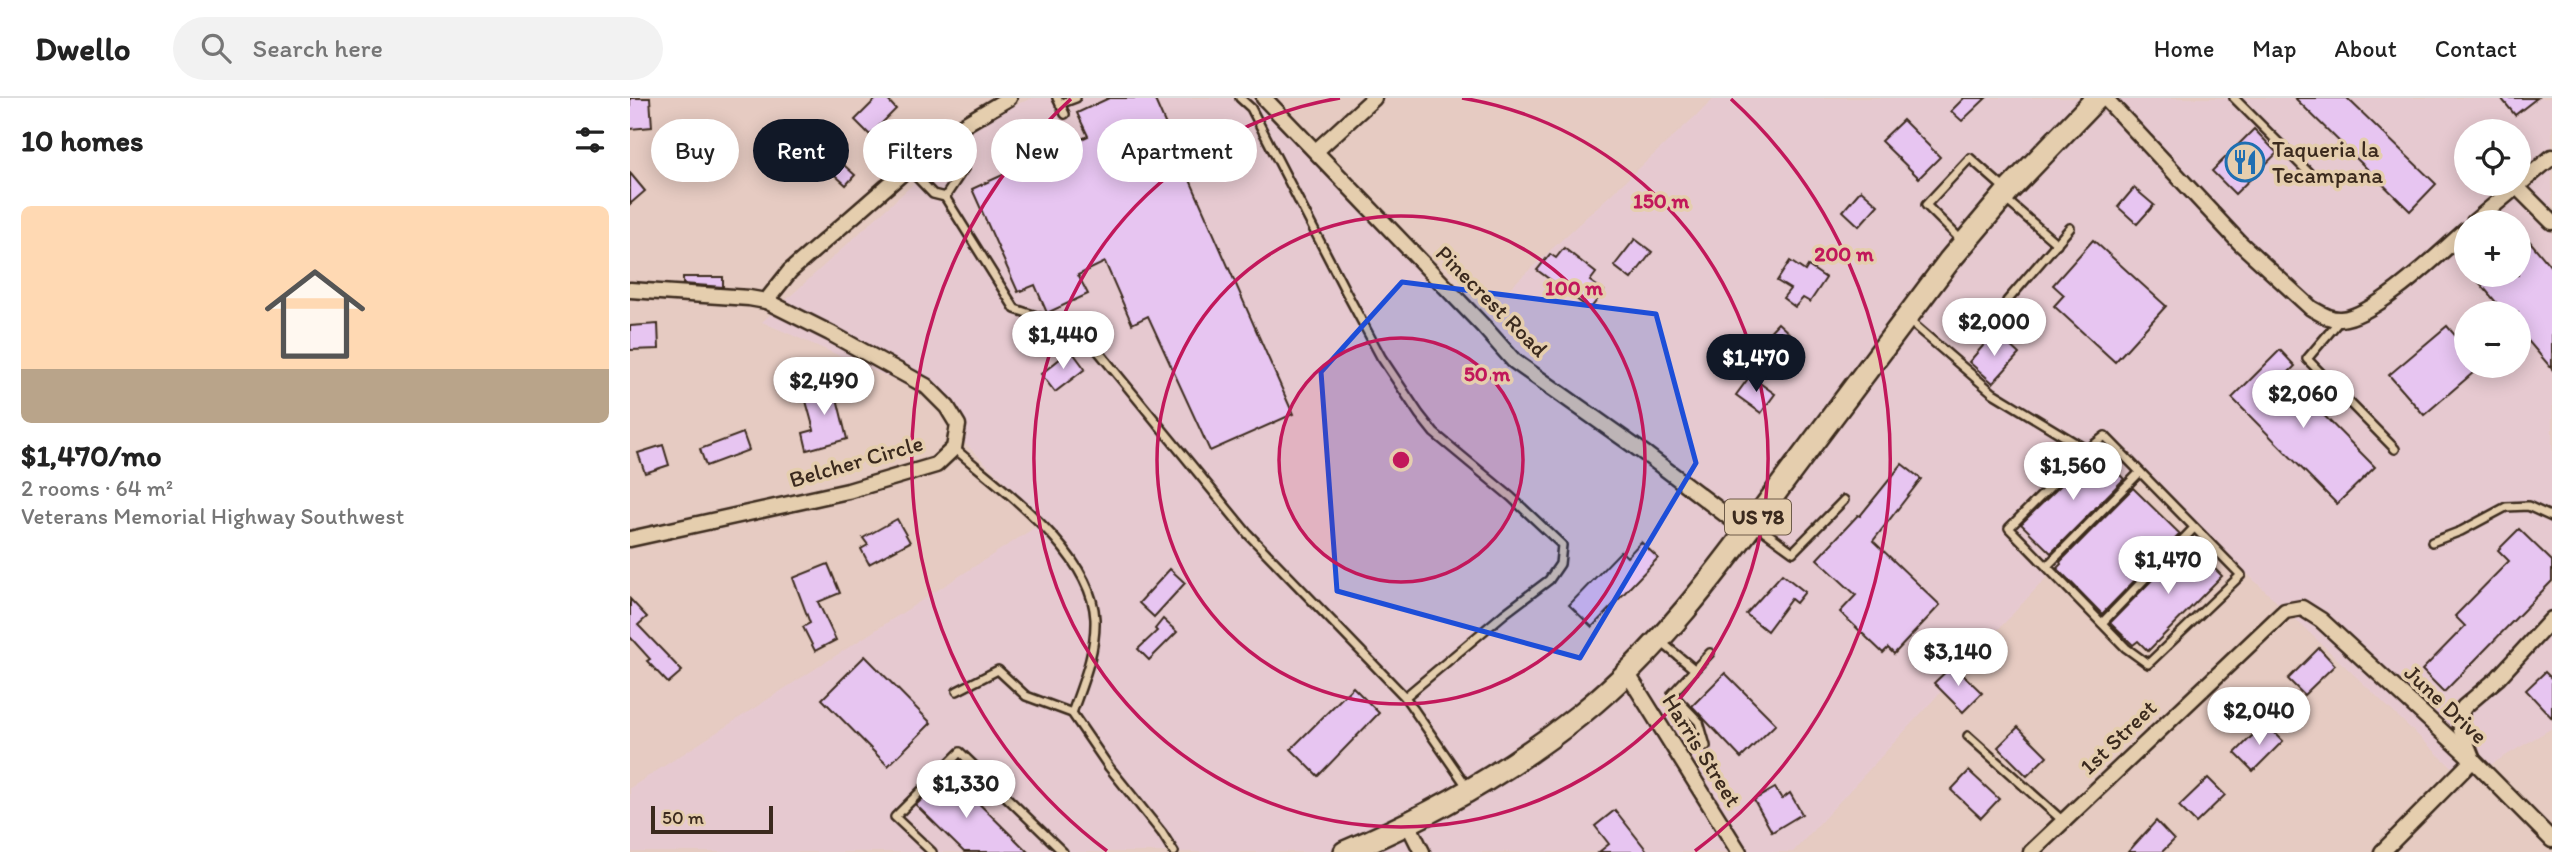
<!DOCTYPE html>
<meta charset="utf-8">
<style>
body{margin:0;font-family:Itim,sans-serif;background:#f2f2f2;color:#222;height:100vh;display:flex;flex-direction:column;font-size:26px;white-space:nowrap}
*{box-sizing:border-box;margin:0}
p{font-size:23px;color:#767676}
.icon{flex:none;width:38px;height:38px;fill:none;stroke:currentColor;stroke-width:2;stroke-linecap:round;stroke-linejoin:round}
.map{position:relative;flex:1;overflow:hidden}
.side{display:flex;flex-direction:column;background:#fff;width:630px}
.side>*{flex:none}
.top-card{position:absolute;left:21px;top:21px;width:665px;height:63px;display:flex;gap:14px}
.tools{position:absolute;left:1824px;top:21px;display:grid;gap:14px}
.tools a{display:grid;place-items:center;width:77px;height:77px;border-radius:50%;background:#fff;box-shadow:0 4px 18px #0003;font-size:35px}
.scale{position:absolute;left:21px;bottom:18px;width:122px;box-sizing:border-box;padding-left:7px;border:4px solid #3b2a1e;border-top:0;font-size:19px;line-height:24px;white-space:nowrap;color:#3b2a1e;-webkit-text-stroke:5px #e5ceae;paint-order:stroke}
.price{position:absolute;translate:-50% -60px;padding:0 16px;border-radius:24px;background:#fff;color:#222;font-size:23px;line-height:46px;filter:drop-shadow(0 2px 4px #0008)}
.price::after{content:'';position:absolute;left:50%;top:42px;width:21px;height:16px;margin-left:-10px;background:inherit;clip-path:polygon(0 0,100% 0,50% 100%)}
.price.active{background:#111827;color:#fff}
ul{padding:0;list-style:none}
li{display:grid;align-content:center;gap:14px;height:371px;padding:0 21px}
li span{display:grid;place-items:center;height:217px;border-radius:10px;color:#555}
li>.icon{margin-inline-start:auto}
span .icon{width:126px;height:126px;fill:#fffc;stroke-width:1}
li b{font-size:30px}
h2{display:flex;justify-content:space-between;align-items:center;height:84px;padding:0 21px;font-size:30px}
.pill{padding:0 24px;border-radius:32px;background:#fff;box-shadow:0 4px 18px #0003;font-size:24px;line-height:63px}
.pill.active{background:#111827;color:#fff}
header{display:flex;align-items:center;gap:42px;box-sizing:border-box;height:98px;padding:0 35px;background:#fff;border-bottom:2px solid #e0e0e0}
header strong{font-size:33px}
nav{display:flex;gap:38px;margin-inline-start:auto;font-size:24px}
.search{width:490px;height:63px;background:#f2f2f2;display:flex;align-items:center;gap:18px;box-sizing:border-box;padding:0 24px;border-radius:38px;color:#767676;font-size:26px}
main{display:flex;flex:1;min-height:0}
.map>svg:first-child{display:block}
.built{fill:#e6c9d0;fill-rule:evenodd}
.building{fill:#e7c5f1;stroke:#3b2a1e;stroke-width:2}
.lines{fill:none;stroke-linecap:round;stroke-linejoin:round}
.lane-casing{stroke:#3b2a1e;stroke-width:12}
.street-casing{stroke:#3b2a1e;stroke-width:19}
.primary-casing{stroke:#3b2a1e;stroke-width:26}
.lane{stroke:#e5ceae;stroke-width:7}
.street{stroke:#e5ceae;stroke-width:14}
.primary{stroke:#e5ceae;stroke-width:21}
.marked{fill:#1d4ed8;fill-opacity:0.2;stroke:#1d4ed8;stroke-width:5;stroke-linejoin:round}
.ring{fill:none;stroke:#c2185b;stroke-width:3.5}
.labels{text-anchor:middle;stroke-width:7;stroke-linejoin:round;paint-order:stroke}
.shield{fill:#e5ceae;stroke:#6e5b49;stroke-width:2}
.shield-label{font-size:21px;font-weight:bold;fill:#3b2a1e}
.poi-label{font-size:23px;fill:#3b2a1e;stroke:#e5ceae;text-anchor:start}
.street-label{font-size:23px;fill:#3b2a1e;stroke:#e5ceae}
.centre{fill:#c2185b;stroke:#e5ceae;stroke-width:3.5}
.ring-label{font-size:21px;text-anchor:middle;font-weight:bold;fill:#c2185b;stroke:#e5ceae;stroke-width:7;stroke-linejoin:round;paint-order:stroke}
</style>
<header>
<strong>Dwello</strong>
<div class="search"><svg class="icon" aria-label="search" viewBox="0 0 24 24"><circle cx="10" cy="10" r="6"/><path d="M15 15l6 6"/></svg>Search here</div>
<nav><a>Home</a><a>Map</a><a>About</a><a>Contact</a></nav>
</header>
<main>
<section class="side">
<h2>10 homes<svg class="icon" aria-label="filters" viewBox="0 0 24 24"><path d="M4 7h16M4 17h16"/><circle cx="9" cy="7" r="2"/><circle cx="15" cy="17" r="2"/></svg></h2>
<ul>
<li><span style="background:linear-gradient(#ffd9b3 75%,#b9a48a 0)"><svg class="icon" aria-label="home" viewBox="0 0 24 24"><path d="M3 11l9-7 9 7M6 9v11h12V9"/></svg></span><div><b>$1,470/mo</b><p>2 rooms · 64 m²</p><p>Veterans Memorial Highway Southwest</p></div></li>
</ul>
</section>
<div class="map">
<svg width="1922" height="754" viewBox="0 0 1922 754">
<rect width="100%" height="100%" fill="#e6cbc2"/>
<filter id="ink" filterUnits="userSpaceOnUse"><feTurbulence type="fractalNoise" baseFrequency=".0143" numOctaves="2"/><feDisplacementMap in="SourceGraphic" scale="14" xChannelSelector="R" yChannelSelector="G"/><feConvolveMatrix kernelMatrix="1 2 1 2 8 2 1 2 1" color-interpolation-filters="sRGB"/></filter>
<g filter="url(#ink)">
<!-- built -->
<path class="built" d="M 404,0 L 621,0 L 843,224 L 1085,0 L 1922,0 L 1922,630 L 1835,682 L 1512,376 L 1163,754 L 0,754 L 0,690 L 415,423 L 323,334 L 300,297 L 132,224 L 361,15 ZM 1836,33 L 1888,33 L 1888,86 L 1836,86 ZM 1836,124 L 1888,124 L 1888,177 L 1836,177 ZM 1836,215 L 1888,215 L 1888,268 L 1836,268 Z"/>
<!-- building -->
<g class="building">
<path d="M 0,0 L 20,0 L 22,29 L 0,31 Z"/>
<path d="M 247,0 L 256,0 L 266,11 L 240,37 L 225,22 Z"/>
<path d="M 479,0 L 524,0 L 663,316 L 580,353 L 518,218 L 502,226 L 475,164 L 448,177 L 458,196 L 417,215 L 405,187 L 388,194 L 342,91 L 458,38 L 447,15 Z"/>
<path d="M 1334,0 L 1356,0 L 1332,23 L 1321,13 Z"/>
<path d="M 1665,0 L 1717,0 L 1806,86 L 1780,113 Z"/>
<path d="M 1871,0 L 1907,0 L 1885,17 Z"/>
<path d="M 1273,22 L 1310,59 L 1289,80 L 1251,43 Z"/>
<path d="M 1624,31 L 1647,55 L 1605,96 L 1582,73 Z"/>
<path d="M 199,34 L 216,49 L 206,60 L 225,77 L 216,87 L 197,70 L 190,76 L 174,61 Z"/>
<path d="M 251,38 L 261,51 L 248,60 L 239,48 Z"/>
<path d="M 0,75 L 15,93 L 0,106 Z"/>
<path d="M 1504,90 L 1524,107 L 1507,126 L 1488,109 Z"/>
<path d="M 1231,92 L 1248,107 L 1229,128 L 1213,113 Z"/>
<path d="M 1897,140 L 1922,170 L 1922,271 L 1888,231 L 1888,215 L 1875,215 L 1843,177 L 1888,177 L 1888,148 Z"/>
<path d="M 1005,141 L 1022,154 L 1001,181 L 984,168 Z"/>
<path d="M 1463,142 L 1536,208 L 1485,264 L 1424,208 L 1434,197 L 1423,187 Z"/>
<path d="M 934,150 L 966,175 L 960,183 L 974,193 L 960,211 L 907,172 L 920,156 L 926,160 Z"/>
<path d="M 1160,163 L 1175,173 L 1178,168 L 1196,180 L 1180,204 L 1173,200 L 1165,209 L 1153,200 L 1160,191 L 1147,183 Z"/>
<path d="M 53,179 L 93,179 L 93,189 L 53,186 Z"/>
<path d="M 1148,225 L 1171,246 L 1154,265 L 1145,257 L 1148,253 L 1134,240 Z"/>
<path d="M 28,226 L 29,251 L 0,252 L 0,228 Z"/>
<path d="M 1817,228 L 1836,250 L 1836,268 L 1851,268 L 1794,317 L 1759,277 Z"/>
<path d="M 1365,234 L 1389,256 L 1363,285 L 1339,264 Z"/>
<path d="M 441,252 L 455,271 L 425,294 L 411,276 Z"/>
<path d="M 1650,252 L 1665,268 L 1655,278 L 1745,369 L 1707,406 L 1602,300 Z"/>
<path d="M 1120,278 L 1145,296 L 1131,315 L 1106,297 Z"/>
<path d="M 203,284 L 217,341 L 177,352 L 173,335 L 184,332 L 173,292 Z"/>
<path d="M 113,335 L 119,352 L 76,368 L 70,351 Z"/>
<path d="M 33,347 L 39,367 L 15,375 L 8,355 Z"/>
<path d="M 1466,353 L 1494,381 L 1421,455 L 1391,426 Z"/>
<path d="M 1272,366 L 1291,381 L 1243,443 L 1310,507 L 1264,556 L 1258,550 L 1253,555 L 1210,514 L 1226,497 L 1187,461 L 1228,417 L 1230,418 Z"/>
<path d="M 1503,390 L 1550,436 L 1472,516 L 1427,470 L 1431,466 L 1430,464 Z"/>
<path d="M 267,421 L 280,444 L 239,466 L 231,451 L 238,447 L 233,440 Z"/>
<path d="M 1889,431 L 1922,463 L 1922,483 L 1814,594 L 1792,572 L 1835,528 L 1825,518 L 1879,463 L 1868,452 Z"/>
<path d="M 1565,441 L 1587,462 L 1582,468 L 1592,478 L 1518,553 L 1508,543 L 1503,547 L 1480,525 L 1558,445 L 1560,446 Z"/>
<path d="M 1011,444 L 1028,460 L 962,529 L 939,507 L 991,453 L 997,459 Z"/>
<path d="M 198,466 L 210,495 L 188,504 L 206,542 L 185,553 L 173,529 L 180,525 L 163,480 Z"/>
<path d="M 540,471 L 555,485 L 524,519 L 509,505 Z"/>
<path d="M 1152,476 L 1175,494 L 1166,505 L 1161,501 L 1137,533 L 1116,516 Z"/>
<path d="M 0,501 L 17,519 L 8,527 L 52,573 L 38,585 L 17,563 L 20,561 L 0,539 Z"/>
<path d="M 533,521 L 547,534 L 519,562 L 508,551 L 527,533 L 525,531 Z"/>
<path d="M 1689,550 L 1705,567 L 1674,597 L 1658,581 Z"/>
<path d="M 235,558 L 301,625 L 258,668 L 192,601 Z"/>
<path d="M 1323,567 L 1352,595 L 1333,614 L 1304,585 Z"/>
<path d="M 1915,574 L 1922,581 L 1922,620 L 1896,592 Z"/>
<path d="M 1095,575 L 1146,626 L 1111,660 L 1062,608 Z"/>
<path d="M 723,589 L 749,615 L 688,678 L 661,651 Z"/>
<path d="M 1635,625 L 1653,643 L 1623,673 L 1605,655 Z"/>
<path d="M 1388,629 L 1417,658 L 1397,678 L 1368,649 Z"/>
<path d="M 1339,673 L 1369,701 L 1351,720 L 1321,692 Z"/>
<path d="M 318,675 L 398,754 L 334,754 L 286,707 Z"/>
<path d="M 1578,680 L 1595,697 L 1566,725 L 1549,708 Z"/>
<path d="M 1145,690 L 1152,701 L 1160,695 L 1172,716 L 1142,734 L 1124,702 Z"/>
<path d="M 985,712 L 1018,754 L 969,754 L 979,746 L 965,728 Z"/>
<path d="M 1526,723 L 1544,742 L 1532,754 L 1498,754 Z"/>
</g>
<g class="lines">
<defs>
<g id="lane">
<path d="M 427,0 L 435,16"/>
<path d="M 610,0 L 621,10 L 716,194 L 751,259 L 789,316 L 804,335 L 881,399 L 932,447 L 930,466 L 919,482 L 874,516 L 775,599 L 838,690"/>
<path d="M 1604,0 L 1679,75"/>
<path d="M 430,6 L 446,0"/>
<path d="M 278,70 L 303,96 L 315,99 L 335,69"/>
<path d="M 315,99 L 385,211 L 446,231 L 464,248 L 618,436 L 775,599"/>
<path d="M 1374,100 L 1427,146"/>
<path d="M 1333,144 L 1296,107 L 1340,60 L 1375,91"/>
<path d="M 1377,203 L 1440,130"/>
<path d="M 1277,221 L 1363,295 L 1457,352 L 1475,338 L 1611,477 L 1518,566 L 1496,550 L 1379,430 L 1457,352"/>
<path d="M 1710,222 L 1677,261 L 1765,351"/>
<path d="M 324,350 C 371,391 462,454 465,521 C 466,554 453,584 442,615"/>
<path d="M 1126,427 L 1163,454 L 1214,402"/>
<path d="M 1802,444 L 1831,433 L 1876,409 L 1898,408 L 1922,419"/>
<path d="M 1417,468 L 1510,374"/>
<path d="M 1472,525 L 1564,430"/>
<path d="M 1030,543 L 1064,571"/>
<path d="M 327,593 L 368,572 L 396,598 L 442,615 L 479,669 L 532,735 L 544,754"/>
<path d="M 1053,609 L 1057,629 L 1074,646"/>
<path d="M 1338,638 L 1433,723"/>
<path d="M 1076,648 L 1069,624 L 1042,596 L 1080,555"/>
<path d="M 302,754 L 265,719 L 330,654 L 433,754"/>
</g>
<g id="street">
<path d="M 634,0 L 854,229 L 884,263 L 1017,357 L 1117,433"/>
<path d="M 1475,0 L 1610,145 L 1681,210 C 1690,215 1700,222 1711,221 C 1744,219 1810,155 1836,132"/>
<path d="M 686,53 L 744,0"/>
<path d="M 1886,88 L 1922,124"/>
<path d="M 1844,124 L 1922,59"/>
<path d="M 0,192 L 119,200 L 136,203 L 200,235 L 296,288 L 317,309 L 328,327 L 324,350 L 306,367 L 218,393 L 0,441"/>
<path d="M 136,203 L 160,173 L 315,38 L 379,0"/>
<path d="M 998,573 L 1001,581 L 1109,754"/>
<path d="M 778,726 L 792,754"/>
<path d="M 1401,754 L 1655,513 L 1672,510 L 1691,522 L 1843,662 L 1922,742"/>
<path d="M 1752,754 L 1843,662 L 1831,632 L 1830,618 L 1834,609 L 1868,580 L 1922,521"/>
</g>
<path id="primary" d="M 715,754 C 800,718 880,673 952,615 C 1035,548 1097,460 1160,375 C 1213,304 1266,234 1319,163 L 1378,93 L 1467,0"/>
</defs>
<!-- lane casing -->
<use href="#lane" class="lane-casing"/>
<!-- street casing -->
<use href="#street" class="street-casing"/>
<!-- primary casing -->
<use href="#primary" class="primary-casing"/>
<!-- lane -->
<use href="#lane" class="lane"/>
<!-- street -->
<use href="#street" class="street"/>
<!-- primary -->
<use href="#primary" class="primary"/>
</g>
</g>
<!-- marked area -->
<path class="marked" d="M 772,184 L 1026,216 L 1066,365 L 950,560 L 707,493 L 691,274 Z"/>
<!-- distance rings -->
<circle cx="771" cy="362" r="122" fill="#c2185b" fill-opacity=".12"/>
<g class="ring">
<circle cx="771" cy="362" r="122"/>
<circle cx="771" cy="362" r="244"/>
<path d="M832 0A367 367 0 1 1 710 0"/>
<path d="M477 753A489 489 0 0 1 441 1M1101 1A489 489 0 0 1 1065 753"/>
</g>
<!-- icons -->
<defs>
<symbol id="restaurant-ring" viewBox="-11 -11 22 22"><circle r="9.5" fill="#e5ceae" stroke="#1f6fb2" stroke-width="1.5"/><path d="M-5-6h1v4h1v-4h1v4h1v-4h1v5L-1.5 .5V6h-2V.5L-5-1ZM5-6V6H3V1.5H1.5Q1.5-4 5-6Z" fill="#1f6fb2"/></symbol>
</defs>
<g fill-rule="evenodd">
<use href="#restaurant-ring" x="1593" y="42" width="44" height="44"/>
</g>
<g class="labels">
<!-- shield labels -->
<rect class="shield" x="1095" y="401.5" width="66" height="35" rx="5"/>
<g class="shield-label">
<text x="1128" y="426">US 78</text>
</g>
<!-- poi labels -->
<g class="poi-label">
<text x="1642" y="59">Taqueria la<tspan x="1642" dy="26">Tecampana</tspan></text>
</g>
<!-- street labels -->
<g class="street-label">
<text transform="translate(862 203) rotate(45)" y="8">Pinecrest Road</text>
<text transform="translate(226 363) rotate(-16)" y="8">Belcher Circle</text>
<text transform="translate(1816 606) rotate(43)" y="8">June Drive</text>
<text transform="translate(1488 639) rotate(-44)" y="8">1st Street</text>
<text transform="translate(1072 652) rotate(58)" y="8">Harris Street</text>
</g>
</g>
<circle cx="771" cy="362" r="10" class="centre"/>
<g class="ring-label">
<text x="1031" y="110">150 m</text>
<text x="1214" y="163">200 m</text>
<text x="944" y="197">100 m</text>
<text x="857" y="283">50 m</text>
</g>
</svg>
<div class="tools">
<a><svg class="icon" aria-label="locate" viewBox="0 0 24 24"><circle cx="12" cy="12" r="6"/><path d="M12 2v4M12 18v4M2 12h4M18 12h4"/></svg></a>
<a>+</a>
<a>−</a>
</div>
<div class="scale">50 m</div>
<b class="price" style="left:1364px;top:260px">$2,000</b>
<b class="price" style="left:433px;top:273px">$1,440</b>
<b class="price active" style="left:1126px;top:296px">$1,470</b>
<b class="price" style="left:194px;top:319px">$2,490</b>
<b class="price" style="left:1673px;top:332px">$2,060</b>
<b class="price" style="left:1443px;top:404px">$1,560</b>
<b class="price" style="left:1538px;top:498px">$1,470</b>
<b class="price" style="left:1328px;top:590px">$3,140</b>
<b class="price" style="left:1629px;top:649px">$2,040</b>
<b class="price" style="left:336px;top:722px">$1,330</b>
<div class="top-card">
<a class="pill">Buy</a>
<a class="pill active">Rent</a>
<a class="pill">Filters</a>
<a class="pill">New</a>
<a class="pill">Apartment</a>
</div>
</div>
</main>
